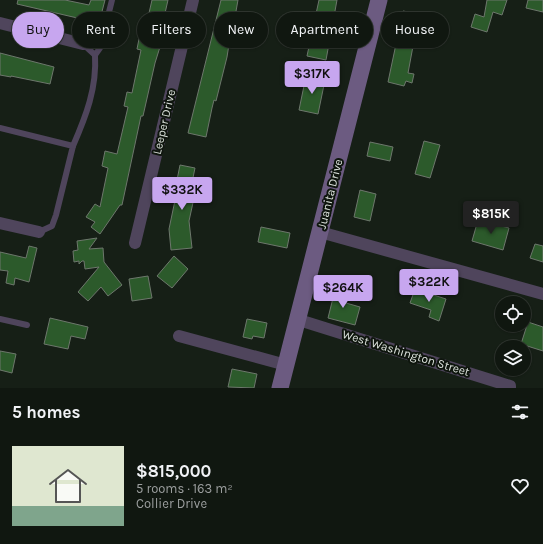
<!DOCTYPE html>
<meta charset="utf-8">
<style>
body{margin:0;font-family:Karla,sans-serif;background:#192019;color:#f1f3f6;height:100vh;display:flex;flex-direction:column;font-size:15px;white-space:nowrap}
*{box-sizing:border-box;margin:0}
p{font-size:13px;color:#9c9f9f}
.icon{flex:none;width:22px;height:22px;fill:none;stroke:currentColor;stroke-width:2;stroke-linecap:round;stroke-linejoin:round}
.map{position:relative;height:388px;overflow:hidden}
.panel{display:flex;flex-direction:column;background:#101710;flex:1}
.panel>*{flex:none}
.banner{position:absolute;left:12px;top:12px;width:519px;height:36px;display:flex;gap:8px}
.controls{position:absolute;left:495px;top:296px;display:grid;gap:8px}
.controls a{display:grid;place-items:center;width:36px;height:36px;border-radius:50%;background:#101710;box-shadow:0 1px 3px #0004,0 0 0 1px #303630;font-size:20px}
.price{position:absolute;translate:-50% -34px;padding:0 9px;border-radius:4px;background:#c7a6ef;color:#111;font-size:13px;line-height:26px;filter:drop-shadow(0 1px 2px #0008)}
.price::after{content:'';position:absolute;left:50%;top:24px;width:12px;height:9px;margin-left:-6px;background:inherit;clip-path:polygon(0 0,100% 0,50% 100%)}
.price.current{background:#222;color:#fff}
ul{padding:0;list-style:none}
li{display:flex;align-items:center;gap:12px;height:100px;padding:0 12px}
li+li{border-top:1px solid #303630}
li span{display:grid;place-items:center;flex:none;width:112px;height:80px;border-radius:0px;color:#555}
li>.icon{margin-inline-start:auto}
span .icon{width:48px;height:48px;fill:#fffc;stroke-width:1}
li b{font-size:17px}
h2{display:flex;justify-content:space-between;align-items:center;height:48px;padding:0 12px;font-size:17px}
.pill{padding:0 14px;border-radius:18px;background:#101710;box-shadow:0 1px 3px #0004,0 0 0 1px #303630;font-size:14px;line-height:36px}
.pill.current{background:#c7a6ef;color:#111}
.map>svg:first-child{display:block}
.building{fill:#2c5a2b;stroke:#6d776c}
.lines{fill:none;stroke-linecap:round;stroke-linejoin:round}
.lane{stroke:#4f455c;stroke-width:6}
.street{stroke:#4f455c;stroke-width:12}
.secondary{stroke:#6c5b81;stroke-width:17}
.labels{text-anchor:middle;stroke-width:4;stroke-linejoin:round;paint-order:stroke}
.street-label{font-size:12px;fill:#dbe1db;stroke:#0e150d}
</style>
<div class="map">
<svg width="543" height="388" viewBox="0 0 543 388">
<rect width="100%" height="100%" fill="#161f16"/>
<!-- building -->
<g class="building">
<path d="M 18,0 L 65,0 L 89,5 L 91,0 L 105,0 L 99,23 L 17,4 Z"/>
<path d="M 152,0 L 168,0 L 163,22 L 166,23 L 164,34 L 155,63 L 143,116 L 141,116 L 122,205 L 120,205 L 100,234 L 91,227 L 95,222 L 86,217 L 95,204 L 100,207 L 108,168 L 102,166 L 105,151 L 117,154 L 128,107 L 124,106 L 127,92 L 132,93 L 141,50 L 137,49 L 140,34 L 144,35 Z"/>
<path d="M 221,0 L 238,0 L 233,28 L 240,30 L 238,39 L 230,38 L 227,57 L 216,101 L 214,100 L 212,108 L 206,137 L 188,133 Z"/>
<path d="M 319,0 L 337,0 L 326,60 L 307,56 Z"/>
<path d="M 487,0 L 507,0 L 502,15 L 493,12 L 487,32 L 471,27 L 475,14 L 484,17 Z"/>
<path d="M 528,0 L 543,0 L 543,12 L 526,8 Z"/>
<path d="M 403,11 L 419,14 L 408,73 L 414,74 L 412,83 L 406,81 L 404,86 L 388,82 Z"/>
<path d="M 0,53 L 54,67 L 50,84 L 11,76 L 11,77 L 0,75 Z"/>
<path d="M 306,76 L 325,80 L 318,114 L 299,110 Z"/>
<path d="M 424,141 L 440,145 L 430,178 L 415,174 Z"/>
<path d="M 370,142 L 393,147 L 390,161 L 367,156 Z"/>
<path d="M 180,165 L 195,168 L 189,197 L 194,198 L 189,221 L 192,248 L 171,250 L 169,229 L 178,186 L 176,185 Z"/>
<path d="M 360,190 L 376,194 L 370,221 L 354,217 Z"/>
<path d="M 478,220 L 509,228 L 503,250 L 472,241 Z"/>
<path d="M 261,227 L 290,233 L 287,248 L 258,242 Z"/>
<path d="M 97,238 L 89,249 L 103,248 L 104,262 L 122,285 L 108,296 L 101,287 L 88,301 L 78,292 L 99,267 L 85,269 L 84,261 L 82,261 L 79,264 L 79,261 L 74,262 L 73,251 L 78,250 L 77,241 Z"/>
<path d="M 535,244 L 543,246 L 543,262 L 530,258 Z"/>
<path d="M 29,246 L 37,248 L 29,282 L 15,278 L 14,285 L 6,283 L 8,271 L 0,270 L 0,252 L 26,258 Z"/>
<path d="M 174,256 L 188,269 L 172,288 L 157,276 Z"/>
<path d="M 148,276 L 152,298 L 132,301 L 129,279 Z"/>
<path d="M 415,289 L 446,299 L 439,321 L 429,317 L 431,310 L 410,303 Z"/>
<path d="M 335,290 L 348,294 L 346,303 L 360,307 L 355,325 L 328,318 Z"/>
<path d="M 50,318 L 88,327 L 85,339 L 71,336 L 68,349 L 44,344 Z"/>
<path d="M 247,319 L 267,323 L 264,338 L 253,336 L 252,339 L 243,337 Z"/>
<path d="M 528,322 L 543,327 L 543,351 L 521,344 Z"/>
<path d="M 0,351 L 16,354 L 12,373 L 0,370 Z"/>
<path d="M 232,369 L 257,374 L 254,388 L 228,387 Z"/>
</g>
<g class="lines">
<!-- lane -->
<g class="lane">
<path d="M 95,55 L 100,48 L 112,0"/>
<path d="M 0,128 L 73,146 L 56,215 L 52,226 L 39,232"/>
<path d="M 73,146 C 86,116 97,88 95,55 L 83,44"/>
<path d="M 0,319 L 27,325"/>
</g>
<!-- street -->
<g class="street">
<path d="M 0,23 L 83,44"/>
<path d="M 0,223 L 39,232"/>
<path d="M 320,232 L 543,294"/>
<path d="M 135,243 L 193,0"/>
<path d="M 299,320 L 510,386 L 510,388"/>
<path d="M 179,336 L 286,365"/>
</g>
<!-- secondary -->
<path class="secondary" d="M 280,388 L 379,0"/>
</g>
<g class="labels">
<!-- street labels -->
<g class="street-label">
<text transform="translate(164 122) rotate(-77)" y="4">Leeper Drive</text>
<text transform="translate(330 194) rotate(-76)" y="4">Juanita Drive</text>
<text transform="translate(406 353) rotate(17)" y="4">West Washington Street</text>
</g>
</g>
</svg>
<div class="controls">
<a><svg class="icon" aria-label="locate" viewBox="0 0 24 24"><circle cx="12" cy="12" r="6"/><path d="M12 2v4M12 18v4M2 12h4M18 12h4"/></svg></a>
<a><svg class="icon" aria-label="layers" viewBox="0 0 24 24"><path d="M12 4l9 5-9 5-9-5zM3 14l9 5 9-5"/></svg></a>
</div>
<b class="price" style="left:312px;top:95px">$317K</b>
<b class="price" style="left:182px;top:211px">$332K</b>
<b class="price current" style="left:491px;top:235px">$815K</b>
<b class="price" style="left:429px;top:303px">$322K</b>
<b class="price" style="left:343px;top:309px">$264K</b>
<div class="banner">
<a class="pill current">Buy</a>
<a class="pill">Rent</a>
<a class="pill">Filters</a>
<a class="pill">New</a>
<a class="pill">Apartment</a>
<a class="pill">House</a>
</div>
</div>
<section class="panel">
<h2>5 homes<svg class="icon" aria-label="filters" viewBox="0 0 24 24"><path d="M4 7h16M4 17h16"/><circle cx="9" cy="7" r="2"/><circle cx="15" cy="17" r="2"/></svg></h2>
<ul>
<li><span style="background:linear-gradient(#dfe7d0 75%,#7fa58c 0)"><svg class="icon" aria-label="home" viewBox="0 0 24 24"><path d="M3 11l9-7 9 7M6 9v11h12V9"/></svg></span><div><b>$815,000</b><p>5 rooms · 163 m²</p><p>Collier Drive</p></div><svg class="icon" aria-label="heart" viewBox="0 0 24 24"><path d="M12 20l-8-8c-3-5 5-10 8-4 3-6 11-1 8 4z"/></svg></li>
</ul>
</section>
